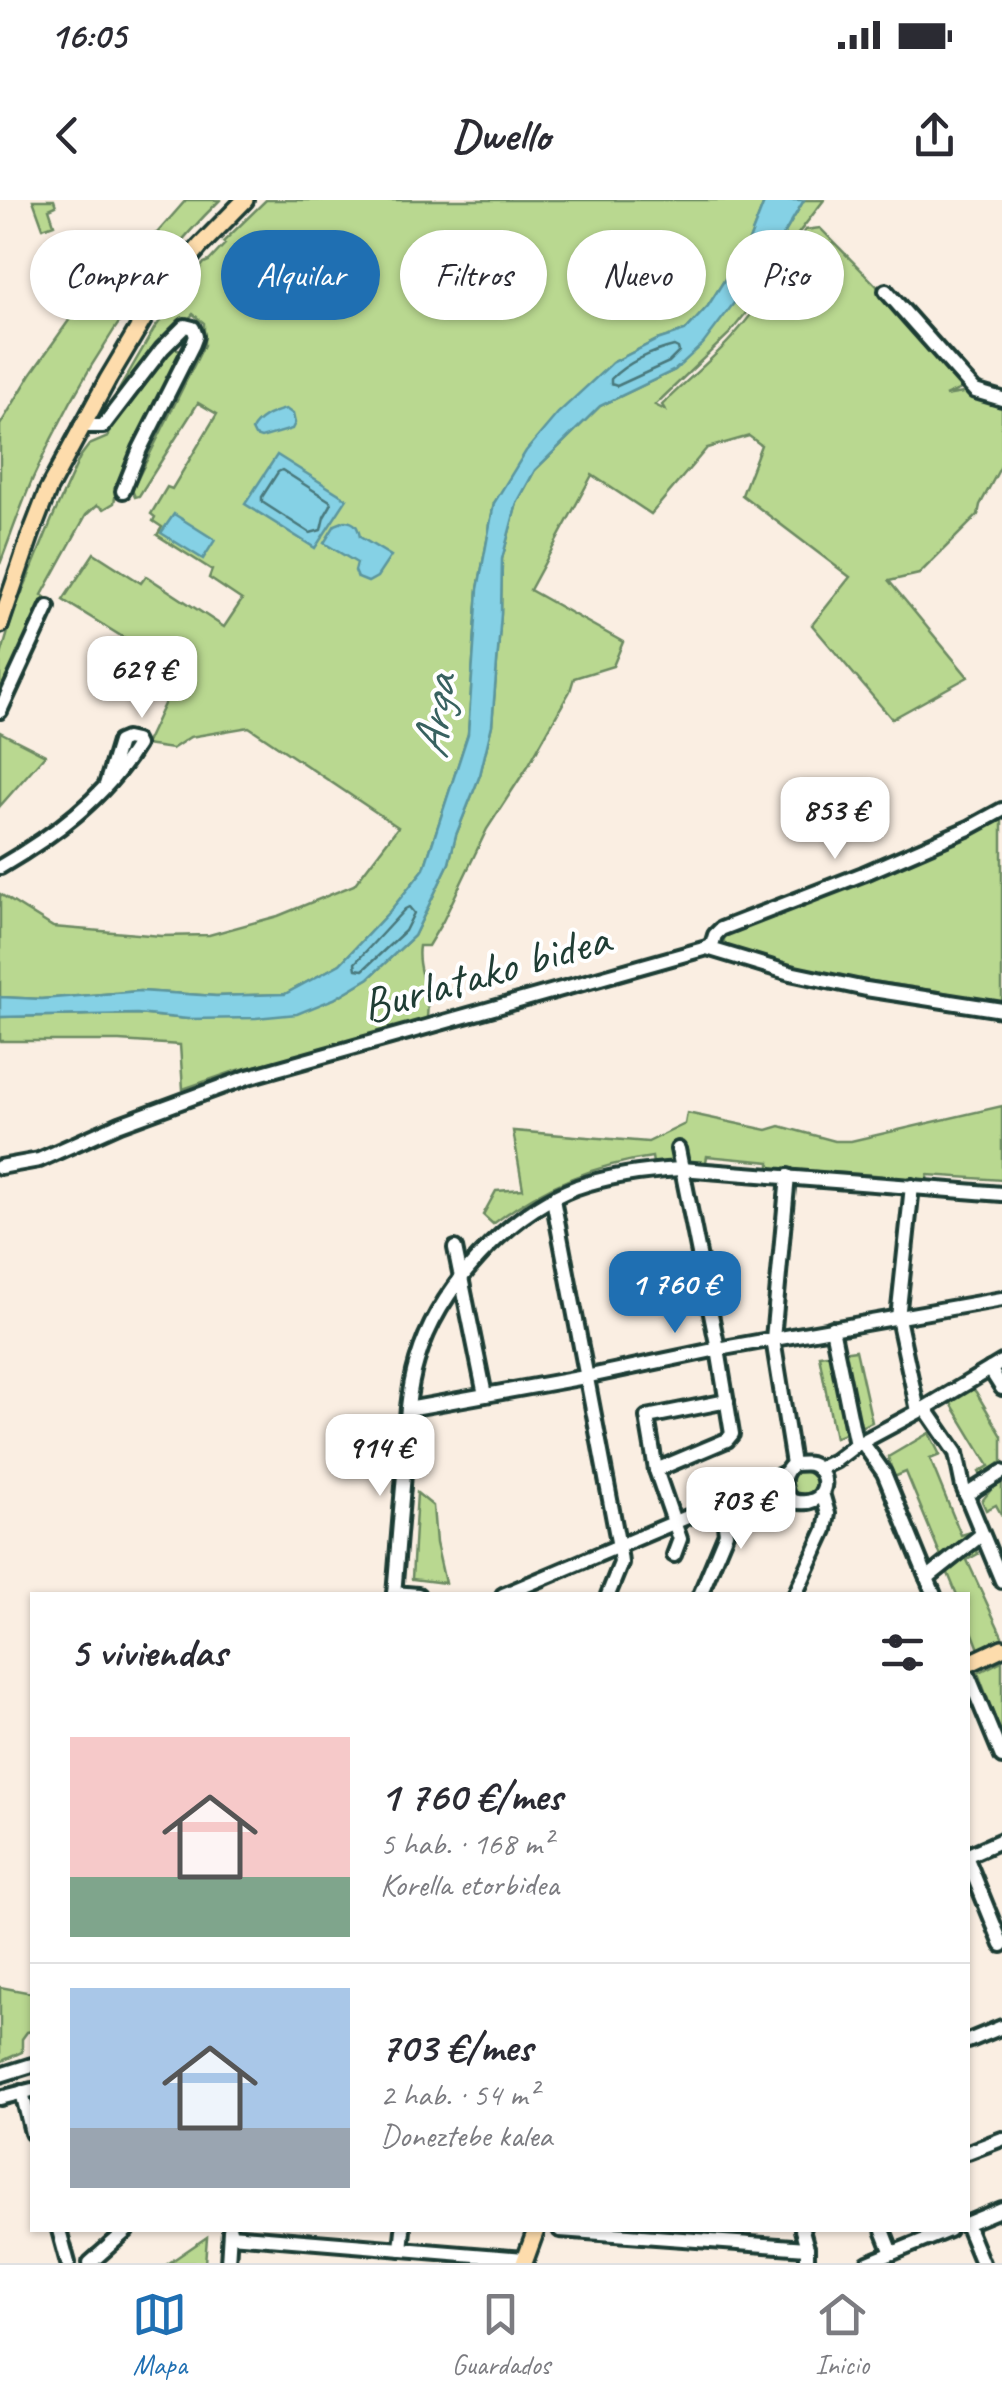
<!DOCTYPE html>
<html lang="es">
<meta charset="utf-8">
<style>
body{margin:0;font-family:Caveat,sans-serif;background:#f2f2f3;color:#2b2b33;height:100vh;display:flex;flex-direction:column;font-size:38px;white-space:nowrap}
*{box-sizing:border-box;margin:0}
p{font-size:32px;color:#7c7c81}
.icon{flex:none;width:55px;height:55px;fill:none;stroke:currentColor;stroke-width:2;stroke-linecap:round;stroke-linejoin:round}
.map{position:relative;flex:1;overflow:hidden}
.drawer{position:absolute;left:30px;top:1392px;width:940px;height:640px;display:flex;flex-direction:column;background:#fff;border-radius:0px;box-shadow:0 2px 8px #0004}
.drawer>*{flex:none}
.guide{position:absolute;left:30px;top:30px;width:942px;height:90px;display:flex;gap:20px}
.price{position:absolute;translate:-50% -85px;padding:0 22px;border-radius:20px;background:#fff;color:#222;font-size:32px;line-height:65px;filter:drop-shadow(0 2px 5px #0008)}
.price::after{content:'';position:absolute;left:50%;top:60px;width:30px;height:22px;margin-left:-15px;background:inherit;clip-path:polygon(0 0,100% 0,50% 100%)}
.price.active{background:#1f6fb2;color:#fff}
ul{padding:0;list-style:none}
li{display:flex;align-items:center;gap:30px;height:250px;padding:0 40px}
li+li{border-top:2px solid #e1e1e2}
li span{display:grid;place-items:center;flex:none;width:280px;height:200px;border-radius:0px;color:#555}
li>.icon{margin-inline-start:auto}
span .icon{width:120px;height:120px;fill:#fffc;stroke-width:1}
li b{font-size:42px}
h2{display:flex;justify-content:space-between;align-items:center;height:120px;padding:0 40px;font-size:42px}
.tag{padding:0 35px;border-radius:45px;background:#fff;box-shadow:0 2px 8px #0004;font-size:35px;line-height:90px}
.tag.active{background:#1f6fb2;color:#fff}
.status{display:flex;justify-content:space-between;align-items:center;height:70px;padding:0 50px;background:#fff;direction:ltr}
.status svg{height:28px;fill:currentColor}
header{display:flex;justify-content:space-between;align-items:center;height:130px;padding:0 40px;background:#fff;font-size:45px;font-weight:600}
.tabs{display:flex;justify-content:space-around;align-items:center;height:140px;border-top:2px solid #e1e1e2;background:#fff;font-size:28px;color:#7c7c81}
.tabs a{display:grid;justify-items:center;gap:5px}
.tabs .active{color:#1f6fb2}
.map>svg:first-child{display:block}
.green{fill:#b9d890;stroke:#6c8a62;stroke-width:2.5}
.water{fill:#85d1e5;stroke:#5c969e;stroke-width:2.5}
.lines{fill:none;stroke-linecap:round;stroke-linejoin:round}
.shore{stroke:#48787b;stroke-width:2.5}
.minor-casing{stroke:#1f3d34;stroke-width:20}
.major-casing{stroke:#1f3d34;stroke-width:22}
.minor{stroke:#fff;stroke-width:12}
.major{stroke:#fddcac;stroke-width:15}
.labels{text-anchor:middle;stroke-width:8;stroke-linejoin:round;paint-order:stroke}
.street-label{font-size:48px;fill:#1f3d34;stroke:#fff}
.water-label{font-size:50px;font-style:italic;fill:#386260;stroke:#fff}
</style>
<div class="status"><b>16:05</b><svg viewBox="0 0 49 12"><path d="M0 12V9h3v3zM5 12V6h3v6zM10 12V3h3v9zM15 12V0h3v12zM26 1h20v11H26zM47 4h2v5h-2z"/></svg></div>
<header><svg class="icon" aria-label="back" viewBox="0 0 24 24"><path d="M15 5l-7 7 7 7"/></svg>Dwello<svg class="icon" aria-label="share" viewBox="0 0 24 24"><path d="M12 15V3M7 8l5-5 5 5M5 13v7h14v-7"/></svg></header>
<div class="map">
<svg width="1002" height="2063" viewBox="0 0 1002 2063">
<rect width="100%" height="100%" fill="#faeee2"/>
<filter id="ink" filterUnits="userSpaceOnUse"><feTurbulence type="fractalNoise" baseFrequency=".01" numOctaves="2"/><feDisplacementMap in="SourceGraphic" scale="20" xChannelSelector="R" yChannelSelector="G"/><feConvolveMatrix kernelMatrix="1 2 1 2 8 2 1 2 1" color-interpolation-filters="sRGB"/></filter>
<g filter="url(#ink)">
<!-- green -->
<g class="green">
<path d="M 33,0 L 54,0 L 56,6 L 49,9 L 54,24 L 43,28 Z"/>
<path d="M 186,0 L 220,0 C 141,78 78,177 33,278 C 21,306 11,335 0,364 L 0,225 L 31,174 L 77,109 L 127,47 L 157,33 Z"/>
<path d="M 266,0 L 765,0 L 749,41 L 708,106 L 685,131 L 657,140 L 612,163 L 494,303 L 478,389 L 468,534 L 424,669 L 390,711 L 340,764 L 285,794 L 216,796 L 140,791 L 41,799 L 0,797 L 0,694 L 53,727 L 161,736 L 209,735 L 278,716 L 354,685 L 398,627 L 249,527 L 190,537 L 172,549 L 145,545 L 179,472 L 63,400 L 94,353 L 141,383 L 146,376 L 224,427 L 242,400 L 209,378 L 212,370 L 157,335 L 162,327 L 153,321 L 155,317 L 151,314 L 167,287 L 172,289 L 217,214 L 198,203 L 139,296 L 135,297 L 132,290 L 204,145 L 204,123 L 193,114 L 105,214 L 154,129 L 204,63 L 209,61 L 225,44 L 223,42 Z"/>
<path d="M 804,0 L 824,0 L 794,39 L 761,94 L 730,133 L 655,205 L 665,210 L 662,205 C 685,181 713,160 735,134 C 763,103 782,66 805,30 L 820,28 L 912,122 L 960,178 L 961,189 L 945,196 L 975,191 L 1002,199 L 1002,264 L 980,305 L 978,315 L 919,374 L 889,381 L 968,477 L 892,519 L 812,425 L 850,377 L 742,295 L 761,245 L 749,236 L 707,248 L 651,314 L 592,275 L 530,390 L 623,442 L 613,466 L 574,478 L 570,491 L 528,566 L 487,629 L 443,721 L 428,746 L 419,746 C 415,772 433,795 426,822 L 235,871 L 183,889 L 180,845 L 119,841 L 0,841 L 0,817 L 137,814 L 188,819 L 334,799 L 369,778 L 414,736 L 449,663 L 456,635 L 480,575 L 492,525 L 501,414 L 502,359 L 517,303 L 535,270 L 600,206 L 675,170 L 749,85 L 777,46 Z"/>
<path d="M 174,148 L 181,150 L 181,154 C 160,195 121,259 114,303 L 104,309 L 97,305 L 86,315 L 42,395 L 49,400 L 48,407 L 0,512 L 0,459 L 14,412 L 52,319 L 80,257 L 89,245 L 108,237 L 108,229 C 127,207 152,162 174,148 Z"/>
<path d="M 0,532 L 45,555 L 0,606 Z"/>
<path d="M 1002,618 L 1002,804 L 943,792 L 795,769 L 724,746 L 724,735 L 986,627 Z"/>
<path d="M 1002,906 L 1002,980 L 928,975 L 926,981 L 875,975 L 770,968 L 770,962 L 707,956 L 706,962 L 653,963 L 652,957 C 592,965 541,987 493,1024 L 483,1015 L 496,991 L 523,989 L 513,931 L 648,942 L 685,924 L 687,913 L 767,930 L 780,926 L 835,941 L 851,941 Z"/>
<path d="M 856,1150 L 872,1222 L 835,1238 L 819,1155 Z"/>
<path d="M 972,1188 L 976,1192 L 1002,1236 L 1002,1316 L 996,1305 L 986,1310 L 982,1301 L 990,1291 L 979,1272 L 989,1266 L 949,1200 Z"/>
<path d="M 929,1233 L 940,1255 L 930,1259 L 961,1335 L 971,1332 L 978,1354 L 967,1360 L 1002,1436 L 1002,1438 L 979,1449 L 968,1421 L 968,1395 L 957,1395 L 906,1272 L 894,1277 L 888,1257 Z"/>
<circle cx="803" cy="1284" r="14"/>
<path d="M 417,1293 L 433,1306 L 436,1343 L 445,1383 L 412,1379 Z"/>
<path d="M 1002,1461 L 1002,1537 L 978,1473 Z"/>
<path d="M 0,1787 L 32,1793 L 32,1831 L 27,1832 L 22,1839 L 22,1852 L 0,1862 Z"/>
<path d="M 207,2037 L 205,2063 L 169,2063 Z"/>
</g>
<!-- water -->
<g class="water">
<path d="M 765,0 L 804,0 L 777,46 L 703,144 L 675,170 L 600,206 L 535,270 L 517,303 L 502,359 L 501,414 L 492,525 L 480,575 L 456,635 L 449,663 L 414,736 L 369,778 L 334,799 L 297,814 L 256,818 L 188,819 L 137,814 L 0,817 L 0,797 L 41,799 L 140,791 L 216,796 L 285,794 L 340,764 L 390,711 L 424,669 L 468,534 L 478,389 L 494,303 L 526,251 L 558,213 L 612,163 L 657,140 L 685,131 L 708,106 L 749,41 Z"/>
<path d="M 286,209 L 293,214 L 295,223 L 292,229 L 261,238 L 255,236 L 252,230 C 259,217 273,212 286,209 Z"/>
<path d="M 277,255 L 347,299 L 315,348 L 245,304 Z"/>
<path d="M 174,314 L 215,340 L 203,359 L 161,333 Z"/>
<path d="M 345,321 C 356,322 358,327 360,337 L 391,356 L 377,377 L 368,382 L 358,378 L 355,371 L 357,363 L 324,343 L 335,325 Z"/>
</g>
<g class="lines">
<!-- shore -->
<g class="shore">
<path d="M 674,146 L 678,148 L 679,152 L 669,162 L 617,186 L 611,184 L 611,179 C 626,163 653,151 674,146 Z"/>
<path d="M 282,270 L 330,301 L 331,305 L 324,317 L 321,330 L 310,333 L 262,302 L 262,297 L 278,272 Z"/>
<path d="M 409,707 L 414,713 L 405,731 L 363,770 L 356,769 L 355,763 L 405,709 Z"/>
</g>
<defs>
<g id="minor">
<path d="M 886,91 L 975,191 L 1002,199"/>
<path d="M 81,226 L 103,226 L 162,149 L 185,126 L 193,128 L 196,136 L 193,144 L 140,249 L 123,291"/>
<path d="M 0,511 L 48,407"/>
<path d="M 0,667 C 53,636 105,598 137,545 L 135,541 L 126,539 L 119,542 L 106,585"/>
<path d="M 707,748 L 712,745 L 715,735 L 721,729 L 863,674 L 969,628 L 1002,610"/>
<path d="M 0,967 L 39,960 L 120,924 L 248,877 L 707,748 L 790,773 L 866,789 L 1002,810"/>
<path d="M 788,976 L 773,1139 L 793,1264"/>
<path d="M 912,986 L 898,1118 L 918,1211"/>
<path d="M 553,999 L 619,1347 L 621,1363 L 608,1395"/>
<path d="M 455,1048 L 485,1195"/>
<path d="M 832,1128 L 856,1245"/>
<path d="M 990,1169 L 1002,1188"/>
<path d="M 925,1208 L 956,1253 L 963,1287 L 1002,1381"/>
<path d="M 408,1209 L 585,1177 L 718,1149 L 1002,1099"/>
<path d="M 862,1242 L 884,1273 L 934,1395"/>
<path d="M 818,1269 L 835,1261 L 856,1245 L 925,1208 L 1002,1162"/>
<path d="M 656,1270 L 727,1240 L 732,1234 L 718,1149 L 678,949"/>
<path d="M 756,1290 C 770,1289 783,1292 793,1301 C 829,1310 833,1271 810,1264 C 806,1263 798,1264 793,1264 C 782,1274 782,1282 787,1295"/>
<path d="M 966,1295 L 1002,1272"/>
<path d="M 674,1355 L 680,1339 L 656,1270 L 647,1217 L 727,1201"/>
<path d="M 927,1378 L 981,1335"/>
<path d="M 394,1393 L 418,1395"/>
<path d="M 394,1395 C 397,1355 401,1314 404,1274 C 406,1236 406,1197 417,1161 C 438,1089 507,1014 577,987 C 611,975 645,971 681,969 L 1002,994"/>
<path d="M 503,1395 L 749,1291 L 785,1273"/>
<path d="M 700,1395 L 726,1333 L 722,1302"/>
<path d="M 795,1395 L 825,1330 L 828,1314 L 822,1293"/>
<path d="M 968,1475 L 1002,1557"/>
<path d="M 968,1655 L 1002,1640"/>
<path d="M 968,1661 L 1002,1745"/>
<path d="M 968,1841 L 1002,1827"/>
<path d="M 0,1875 L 32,1865"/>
<path d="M 22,1892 L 32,1933"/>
<path d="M 0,1898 L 32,1890"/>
<path d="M 968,1952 L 1002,1939"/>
<path d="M 968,2023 L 1002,2009"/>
<path d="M 968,2029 L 982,2063"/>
<path d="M 59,2030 L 68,2063"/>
<path d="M 560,2030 L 807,2048"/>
<path d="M 802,2030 L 807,2048 L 807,2063"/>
<path d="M 883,2030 L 892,2053"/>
<path d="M 230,2035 L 525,2059"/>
<path d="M 401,2049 L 403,2030"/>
<path d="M 90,2063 L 127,2030"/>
<path d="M 228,2063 L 230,2030"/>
<path d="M 868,2063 L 949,2030"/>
</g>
<g id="major">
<path d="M 0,425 L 31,334 L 48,290 L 108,179 L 149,110 L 166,87 L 200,46 L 245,0"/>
<path d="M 968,1464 L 1002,1448"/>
<path d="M 524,2063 L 536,2030"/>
</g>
</defs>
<!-- minor casing -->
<use href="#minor" class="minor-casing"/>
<!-- major casing -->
<use href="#major" class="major-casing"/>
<!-- minor -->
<use href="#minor" class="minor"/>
<!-- major -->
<use href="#major" class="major"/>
</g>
</g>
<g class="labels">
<!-- street labels -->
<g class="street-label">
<text transform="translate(485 771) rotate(-16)" y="17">Burlatako bidea</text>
</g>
<!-- water labels -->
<g class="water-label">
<text transform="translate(433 517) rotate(-83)" y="18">Arga</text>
</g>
</g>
</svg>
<b class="price" style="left:142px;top:521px">629 €</b>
<b class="price" style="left:835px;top:662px">853 €</b>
<b class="price active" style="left:675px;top:1136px">1 760 €</b>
<b class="price" style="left:380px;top:1299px">914 €</b>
<b class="price" style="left:741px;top:1352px">703 €</b>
<div class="guide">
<a class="tag">Comprar</a>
<a class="tag active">Alquilar</a>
<a class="tag">Filtros</a>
<a class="tag">Nuevo</a>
<a class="tag">Piso</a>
</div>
<section class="drawer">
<h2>5 viviendas<svg class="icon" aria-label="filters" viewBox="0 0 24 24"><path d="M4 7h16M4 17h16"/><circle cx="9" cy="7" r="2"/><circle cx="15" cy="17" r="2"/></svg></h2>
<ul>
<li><span style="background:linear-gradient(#f6c9c9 70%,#7fa58c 0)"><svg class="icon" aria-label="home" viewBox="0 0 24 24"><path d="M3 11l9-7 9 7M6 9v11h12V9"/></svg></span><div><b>1 760 €/mes</b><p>5 hab. · 168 m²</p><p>Korella etorbidea</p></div></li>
<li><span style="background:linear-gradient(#a9c7e8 70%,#9aa5b1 0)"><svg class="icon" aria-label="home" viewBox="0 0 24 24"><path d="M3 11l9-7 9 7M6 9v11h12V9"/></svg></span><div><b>703 €/mes</b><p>2 hab. · 54 m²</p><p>Doneztebe kalea</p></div></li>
</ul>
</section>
</div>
<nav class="tabs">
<a class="active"><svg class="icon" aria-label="map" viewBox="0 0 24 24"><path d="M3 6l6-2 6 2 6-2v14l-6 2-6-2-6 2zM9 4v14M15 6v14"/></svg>Mapa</a>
<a><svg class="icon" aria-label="saved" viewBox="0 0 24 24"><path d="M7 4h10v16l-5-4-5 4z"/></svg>Guardados</a>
<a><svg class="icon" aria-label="home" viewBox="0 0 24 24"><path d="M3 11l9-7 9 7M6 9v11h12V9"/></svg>Inicio</a>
</nav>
